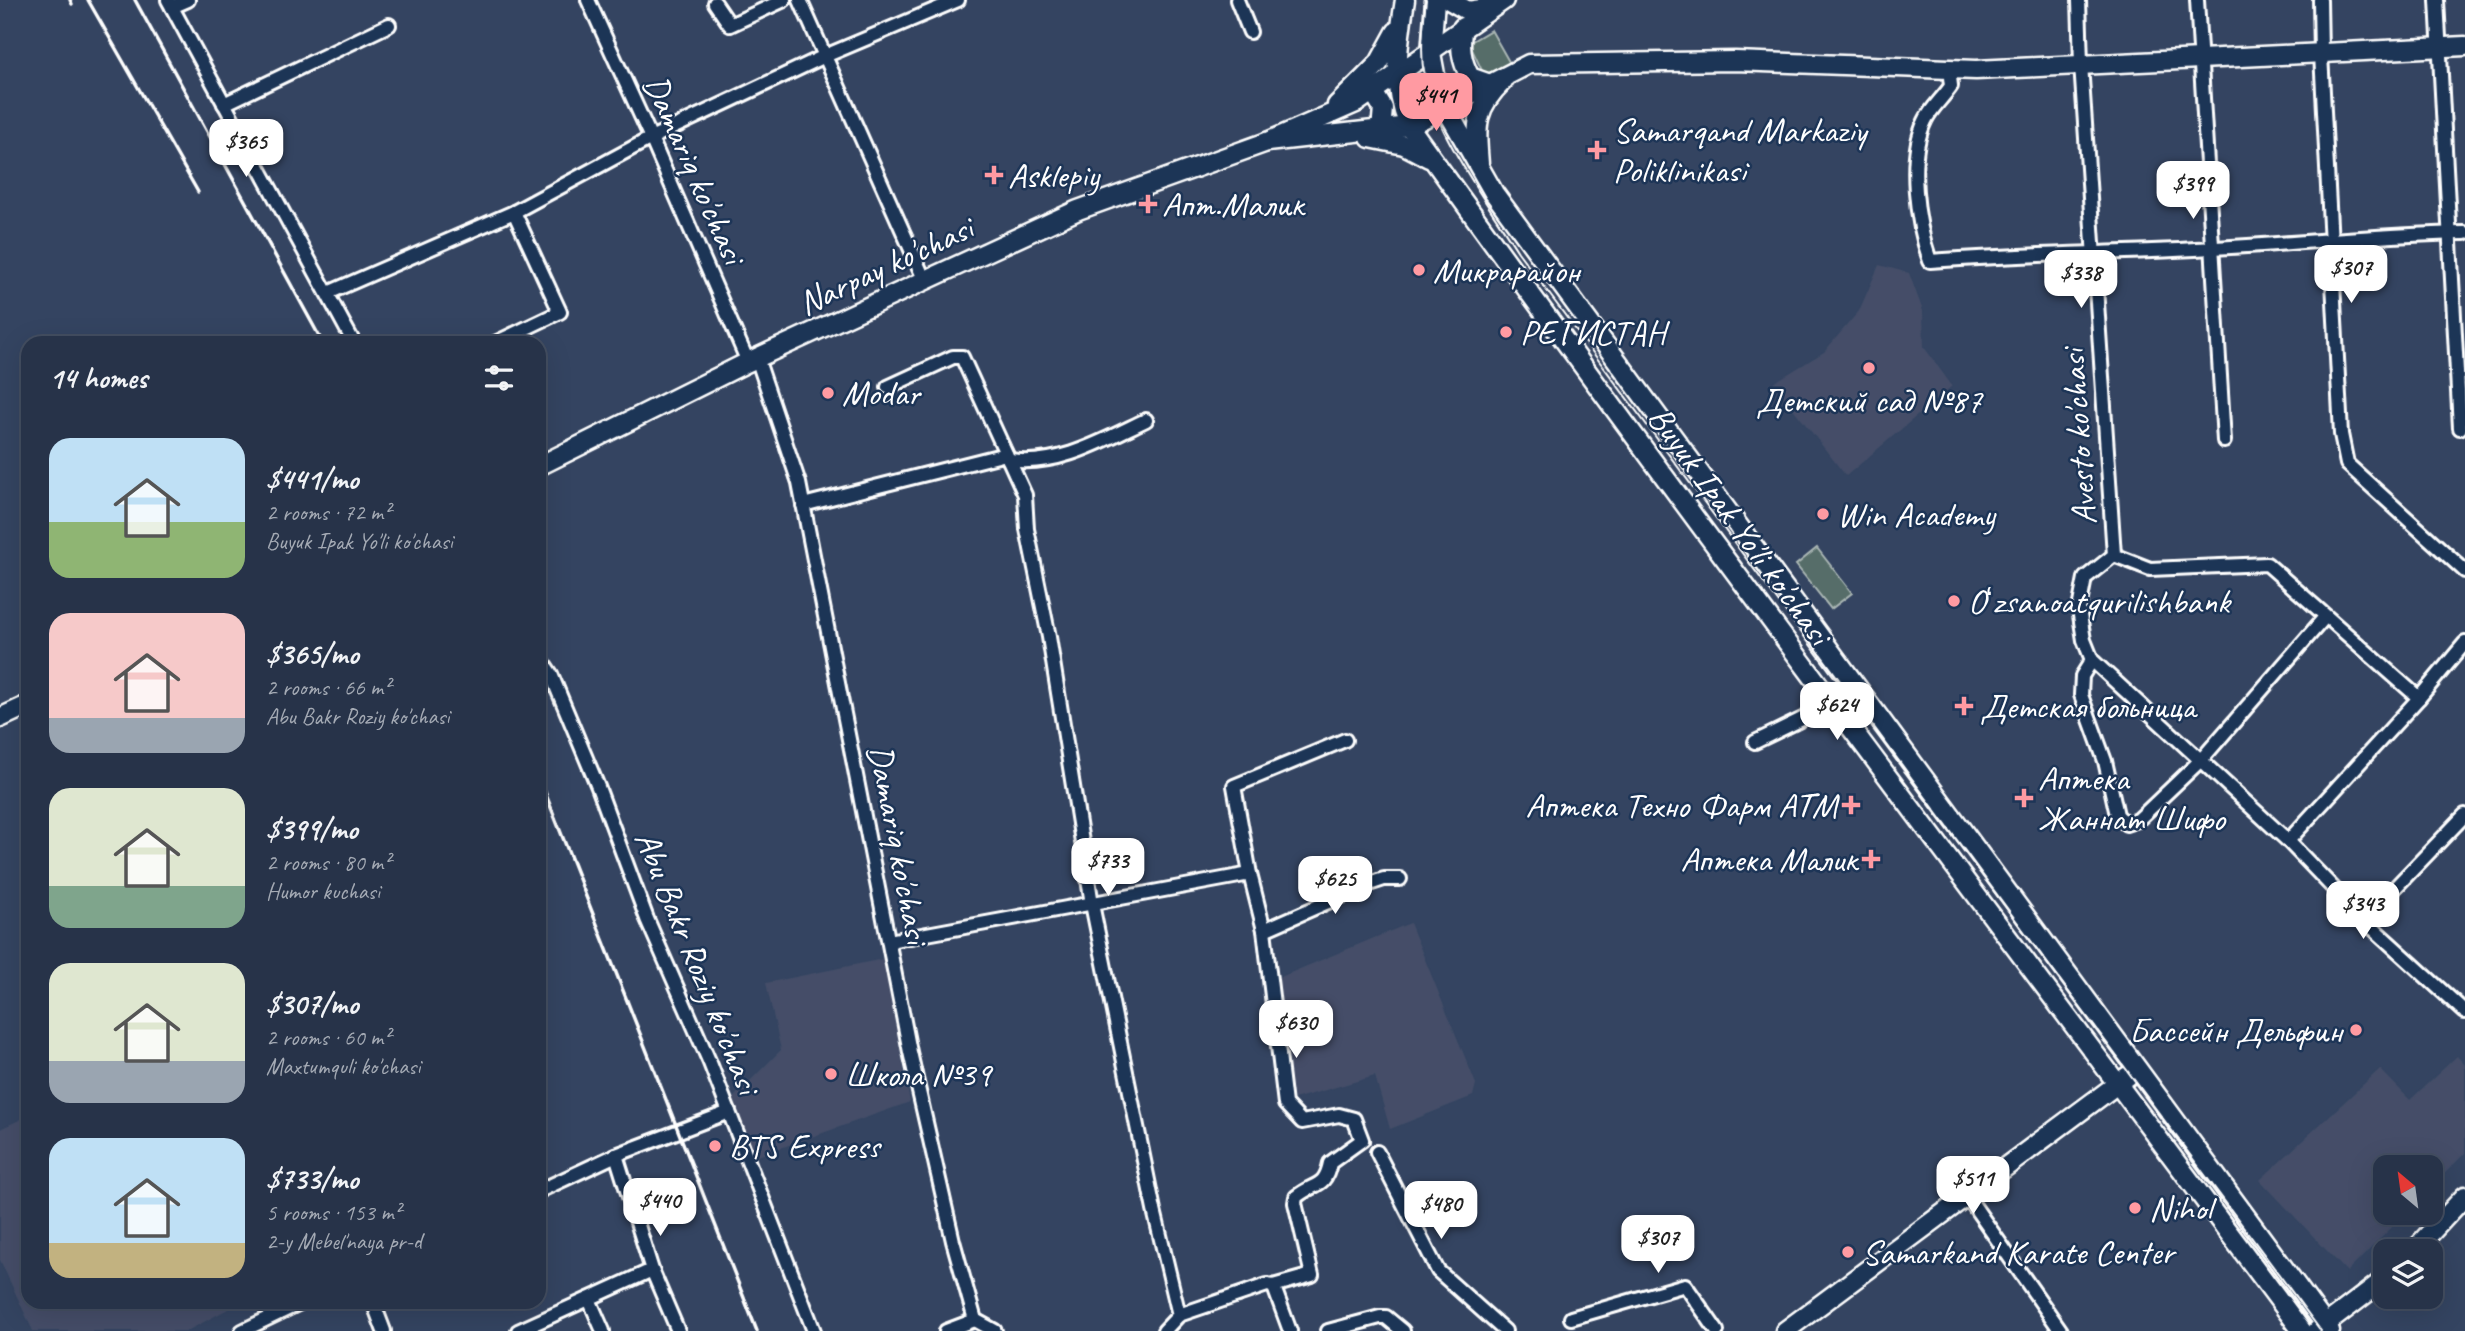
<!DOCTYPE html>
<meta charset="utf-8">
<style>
body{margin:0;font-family:Caveat,sans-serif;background:#333f53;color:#f1f3f6;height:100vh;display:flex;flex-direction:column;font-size:26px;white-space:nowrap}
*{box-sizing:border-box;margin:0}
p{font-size:23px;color:#a4aab4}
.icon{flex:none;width:38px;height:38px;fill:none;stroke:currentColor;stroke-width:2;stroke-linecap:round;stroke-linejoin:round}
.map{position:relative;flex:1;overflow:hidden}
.panel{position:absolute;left:21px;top:336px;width:525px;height:973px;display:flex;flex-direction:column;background:#273349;border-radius:21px;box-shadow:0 7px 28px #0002,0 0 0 2px #434e61}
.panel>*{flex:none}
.needle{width:46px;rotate:331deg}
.controls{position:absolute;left:2373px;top:1155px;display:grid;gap:14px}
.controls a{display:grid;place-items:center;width:70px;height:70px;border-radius:14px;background:#273349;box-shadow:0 7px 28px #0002,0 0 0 2px #434e61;font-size:35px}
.price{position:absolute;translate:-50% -60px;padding:0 16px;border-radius:14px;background:#fff;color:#222;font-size:23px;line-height:46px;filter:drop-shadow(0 2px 4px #0008)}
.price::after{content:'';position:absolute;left:50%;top:42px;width:21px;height:16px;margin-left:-10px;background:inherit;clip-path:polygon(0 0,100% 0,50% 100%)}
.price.current{background:#ff9aa2;color:#111}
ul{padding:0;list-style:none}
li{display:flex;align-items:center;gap:21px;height:175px;padding:0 28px}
li span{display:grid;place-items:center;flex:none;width:196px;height:140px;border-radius:21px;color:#555}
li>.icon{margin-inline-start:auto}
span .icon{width:84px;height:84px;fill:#fffc;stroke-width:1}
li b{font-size:30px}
h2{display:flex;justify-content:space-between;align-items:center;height:84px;padding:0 28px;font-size:30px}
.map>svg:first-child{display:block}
.built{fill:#444e68}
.green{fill:#566d69;stroke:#aab6b4;stroke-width:2}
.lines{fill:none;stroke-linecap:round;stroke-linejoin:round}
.street-casing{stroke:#fff;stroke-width:18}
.secondary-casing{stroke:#fff;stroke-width:23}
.street{stroke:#1d3557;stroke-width:12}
.secondary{stroke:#1d3557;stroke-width:18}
.tram{stroke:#fff;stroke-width:2}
.rail{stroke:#fff;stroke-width:3.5}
.poi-dot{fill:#ff9aa2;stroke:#1d3557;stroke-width:2.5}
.labels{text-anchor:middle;stroke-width:5;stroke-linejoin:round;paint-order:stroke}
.poi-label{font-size:35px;fill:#fff;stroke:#1d3557;text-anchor:start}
.street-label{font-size:35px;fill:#fff;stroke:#1d3557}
</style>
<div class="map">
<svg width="2465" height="1331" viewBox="0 0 2465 1331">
<rect width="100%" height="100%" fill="#344461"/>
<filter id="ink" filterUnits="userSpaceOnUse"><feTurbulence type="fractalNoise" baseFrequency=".0143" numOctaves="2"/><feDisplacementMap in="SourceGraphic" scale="14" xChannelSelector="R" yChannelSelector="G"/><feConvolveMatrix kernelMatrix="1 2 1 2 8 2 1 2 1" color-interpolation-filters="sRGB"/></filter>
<g filter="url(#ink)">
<!-- built -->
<g class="built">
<path d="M 1879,265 L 1909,273 L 1923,311 L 1924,347 L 1952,386 L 1846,476 L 1773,383 L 1824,352 L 1859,311 Z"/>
<path d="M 1410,923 L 1476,1084 L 1473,1096 L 1390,1129 L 1375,1076 L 1294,1099 L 1271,981 Z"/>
<path d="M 883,959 L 910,1102 L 755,1157 L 733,1098 L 781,1050 L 766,983 Z"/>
<path d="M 2457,1056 L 2465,1065 L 2465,1153 L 2431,1187 L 2431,1167 L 2385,1167 L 2385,1213 L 2406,1213 L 2347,1272 L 2260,1180 L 2380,1069 L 2410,1100 Z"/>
<path d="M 28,1116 L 28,1302 L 241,1302 L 187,1331 L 33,1331 L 0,1260 L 0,1129 Z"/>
</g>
<!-- green -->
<g class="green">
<path d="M 1491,30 L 1512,67 L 1485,77 L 1469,43 Z"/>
<path d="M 1817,548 L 1852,593 L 1831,609 L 1796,565 Z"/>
</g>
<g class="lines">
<defs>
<g id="street">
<path d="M 168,0 L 354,343"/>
<path d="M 588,0 L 651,138 L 748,362"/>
<path d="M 800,0 L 925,281"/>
<path d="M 1237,0 L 1250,32"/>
<path d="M 2079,0 L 2081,64 L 2114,555"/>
<path d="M 2197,0 L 2224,441"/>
<path d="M 2320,0 L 2321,54 L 2341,434 L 2347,464 L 2465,571"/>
<path d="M 2437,0 L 2460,428"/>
<path d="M 715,3 L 730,25 L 784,0"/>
<path d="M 172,7 L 188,0"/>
<path d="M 1949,68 L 1951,86 C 1943,98 1931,108 1925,121 C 1907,158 1917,223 1930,261 C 2004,255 2078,254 2152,251 C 2257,248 2361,235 2465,233"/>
<path d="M 224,104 L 389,25"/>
<path d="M 328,293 L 514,212 L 651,138 L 825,56 L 958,0"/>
<path d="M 495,343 L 560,312 L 514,212"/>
<path d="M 757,358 L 799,483 L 910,1052 L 953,1241 L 975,1320 L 995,1331"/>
<path d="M 888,387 L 953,357 L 962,357 L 1025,495 L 1027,529 L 1049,637 L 1092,904 L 1154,1210 L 1179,1315 L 1164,1331"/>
<path d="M 1009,460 C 1058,467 1102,441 1146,420"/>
<path d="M 803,505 L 1006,454"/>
<path d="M 2114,555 L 2085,578 L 2079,609 L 2084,640 L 2092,660 L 2288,841 L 2364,920 L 2465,1012"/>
<path d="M 2114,555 L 2150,569 L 2267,564 L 2419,698"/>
<path d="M 539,656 L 551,674 L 598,787 L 647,919 L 710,1063 L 814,1331"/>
<path d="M 2092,660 L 2082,676 L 2081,695 L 2105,761 L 2117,815 L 2126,824 L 2138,820 L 2201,760 L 2325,617"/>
<path d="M 1755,742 L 1833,704"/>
<path d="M 2288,841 L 2419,698 L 2465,643"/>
<path d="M 2364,920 L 2465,815"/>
<path d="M 1264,930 L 1369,884 L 1384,879 L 1400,879"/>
<path d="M 889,941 L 1250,874"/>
<path d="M 1377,1152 L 1438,1271 L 1505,1331"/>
<path d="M 616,1155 L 652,1270 L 678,1331"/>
<path d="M 539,1191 L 616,1155 L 729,1112"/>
<path d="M 1967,1196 L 2061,1331"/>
<path d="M 1273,1286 L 1312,1275 L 1295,1203 L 1296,1197 C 1314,1182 1325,1189 1330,1163 L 1362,1140 L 1354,1119 L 1339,1115 L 1302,1122 L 1285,1104 L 1264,930 L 1250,874 L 1234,786 L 1345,740"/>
<path d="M 589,1299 L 603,1331"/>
<path d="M 373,1302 L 384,1331"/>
<path d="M 1179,1315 L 1267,1285 L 1273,1286 L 1275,1290 L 1290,1331"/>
<path d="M 1571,1318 L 1685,1285 L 1717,1331"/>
<path d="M 242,1331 L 302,1302"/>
<path d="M 518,1331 L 652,1270"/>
<path d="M 946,1331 L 975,1320"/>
<path d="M 1328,1331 L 1380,1317 L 1386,1317 L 1403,1331"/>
</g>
<g id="secondary">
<path d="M 1405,0 C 1398,45 1391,82 1409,126 C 1700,532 2004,930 2302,1331"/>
<path d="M 1435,0 L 1431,53 L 1439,96 L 1494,193 L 2330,1331"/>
<path d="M 1449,0 L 1468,11 L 1488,8"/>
<path d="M 1463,27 C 1459,46 1461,60 1470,77 L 1490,84"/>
<path d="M 1373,92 L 1383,108 L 1381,131"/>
<path d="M 1337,105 L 1379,63 L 1396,32"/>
<path d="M 1370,138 L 1404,145 L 1429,158"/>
<path d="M 1267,142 L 1409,126 L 1529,64 L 1735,61 L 1976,70 L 2465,46"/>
<path d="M 1479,164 C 1476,126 1474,109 1503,81"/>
<path d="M 539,466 L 748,362 L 1078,210 L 1267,142 L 1356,103 L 1504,0"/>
<path d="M 0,718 L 28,705"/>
<path d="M 2414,1251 L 2465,1196"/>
<path d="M 1785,1331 L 2128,1076"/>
<path d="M 2317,1331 L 2385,1279"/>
</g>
</defs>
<!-- street casing -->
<use href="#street" class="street-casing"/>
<!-- secondary casing -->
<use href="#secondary" class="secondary-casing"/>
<!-- street -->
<use href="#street" class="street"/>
<!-- secondary -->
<use href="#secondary" class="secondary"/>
<!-- tram -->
<path class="tram" d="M 1426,0 C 1423,25 1420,51 1424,76 C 1433,129 1489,206 1518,252 L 2321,1331"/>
<!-- rail -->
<g class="rail">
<path d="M 70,0 L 72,4"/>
<path d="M 88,0 L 198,192"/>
<path d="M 135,0 L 323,343"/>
<path d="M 539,777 L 757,1331"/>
</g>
</g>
</g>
<!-- markers -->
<g class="poi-dot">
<path d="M1593.5 139.5h7v7h7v7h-7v7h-7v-7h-7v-7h7z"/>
<path d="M990.5 164.5h7v7h7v7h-7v7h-7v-7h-7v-7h7z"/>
<path d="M1144.5 193.5h7v7h7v7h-7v7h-7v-7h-7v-7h7z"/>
<circle cx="1419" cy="270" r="7"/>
<circle cx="1506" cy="332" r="7"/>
<circle cx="1869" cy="368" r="7"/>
<circle cx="828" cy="393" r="7"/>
<circle cx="1823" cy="514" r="7"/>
<circle cx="1954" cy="601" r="7"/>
<path d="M1960.5 695.5h7v7h7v7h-7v7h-7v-7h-7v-7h7z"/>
<path d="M2020.5 787.5h7v7h7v7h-7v7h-7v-7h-7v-7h7z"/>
<path d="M1847.5 794.5h7v7h7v7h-7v7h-7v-7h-7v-7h7z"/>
<path d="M1867.5 848.5h7v7h7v7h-7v7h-7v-7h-7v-7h7z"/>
<circle cx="2356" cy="1030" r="7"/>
<circle cx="831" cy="1074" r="7"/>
<circle cx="715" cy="1146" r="7"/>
<circle cx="2135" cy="1208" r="7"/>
<circle cx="1848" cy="1252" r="7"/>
</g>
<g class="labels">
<!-- poi labels -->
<g class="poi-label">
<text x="1613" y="142">Samarqand Markaziy<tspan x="1613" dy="40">Poliklinikasi</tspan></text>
<text x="1008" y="187">Asklepiy</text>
<text x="1162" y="216">Апт.Малик</text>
<text x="1433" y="282">Микрарайон</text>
<text x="1520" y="344">РЕГИСТАН</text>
<text x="842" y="405">Modar</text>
<text x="1869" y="412" text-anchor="middle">Детский сад №87</text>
<text x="1837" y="526">Win Academy</text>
<text x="1968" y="613">Oʻzsanoatqurilishbank</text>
<text x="1980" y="718">Детская больница</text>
<text x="2038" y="790">Аптека<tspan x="2038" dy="40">Жаннат Шифо</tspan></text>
<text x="1837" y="817" text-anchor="end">Аптека Техно Фарм АТМ</text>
<text x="1857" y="871" text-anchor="end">Аптека Малик</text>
<text x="2342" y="1042" text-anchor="end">Бассейн Дельфин</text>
<text x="845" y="1086">Школа №39</text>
<text x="729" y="1158">BTS Express</text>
<text x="2149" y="1220">Nihol</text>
<text x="1862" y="1264">Samarkand Karate Center</text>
</g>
<!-- street labels -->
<g class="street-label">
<text transform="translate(695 169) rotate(66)" y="12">Damariq ko'chasi</text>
<text transform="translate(885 265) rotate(-25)" y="12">Narpay ko'chasi</text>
<text transform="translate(2078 437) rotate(-94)" y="12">Avesto ko'chasi</text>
<text transform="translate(1740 525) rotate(54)" y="12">Buyuk Ipak Yo'li ko'chasi</text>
<text transform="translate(899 844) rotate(79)" y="12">Damariq ko'chasi</text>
<text transform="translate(698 962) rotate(68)" y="12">Abu Bakr Roziy ko'chasi</text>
</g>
</g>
</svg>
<div class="controls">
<a><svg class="needle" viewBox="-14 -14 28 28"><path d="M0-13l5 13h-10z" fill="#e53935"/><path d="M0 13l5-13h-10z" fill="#a4aab4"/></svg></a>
<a><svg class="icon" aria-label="layers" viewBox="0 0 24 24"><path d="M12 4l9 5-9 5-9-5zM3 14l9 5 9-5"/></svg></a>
</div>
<b class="price current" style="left:1436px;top:133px">$441</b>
<b class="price" style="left:246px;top:179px">$365</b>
<b class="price" style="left:2193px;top:221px">$399</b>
<b class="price" style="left:2351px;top:305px">$307</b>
<b class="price" style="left:2081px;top:310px">$338</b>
<b class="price" style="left:1837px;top:742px">$624</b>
<b class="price" style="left:1108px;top:898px">$733</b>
<b class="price" style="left:1335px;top:916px">$625</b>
<b class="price" style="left:2363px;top:941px">$343</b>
<b class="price" style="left:1296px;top:1060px">$630</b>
<b class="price" style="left:1973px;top:1216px">$511</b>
<b class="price" style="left:660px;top:1238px">$440</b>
<b class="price" style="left:1441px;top:1241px">$480</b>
<b class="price" style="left:1658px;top:1275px">$307</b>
<section class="panel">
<h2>14 homes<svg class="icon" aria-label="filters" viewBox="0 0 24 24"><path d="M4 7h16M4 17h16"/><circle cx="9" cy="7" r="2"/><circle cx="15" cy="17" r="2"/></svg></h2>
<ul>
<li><span style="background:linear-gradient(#bfe0f5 60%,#8fb573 0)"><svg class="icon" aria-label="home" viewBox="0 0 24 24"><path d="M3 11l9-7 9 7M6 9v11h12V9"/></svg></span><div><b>$441/mo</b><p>2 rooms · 72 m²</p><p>Buyuk Ipak Yo'li ko'chasi</p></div></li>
<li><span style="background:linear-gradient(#f6c9c9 75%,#9aa5b1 0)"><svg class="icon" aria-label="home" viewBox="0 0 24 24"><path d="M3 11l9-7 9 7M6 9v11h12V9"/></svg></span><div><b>$365/mo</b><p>2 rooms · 66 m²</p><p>Abu Bakr Roziy ko'chasi</p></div></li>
<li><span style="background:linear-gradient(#dfe7d0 70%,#7fa58c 0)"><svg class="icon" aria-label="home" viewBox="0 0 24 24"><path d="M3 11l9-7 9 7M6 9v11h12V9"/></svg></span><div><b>$399/mo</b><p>2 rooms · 80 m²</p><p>Humor kuchasi</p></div></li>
<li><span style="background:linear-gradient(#dfe7d0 70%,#9aa5b1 0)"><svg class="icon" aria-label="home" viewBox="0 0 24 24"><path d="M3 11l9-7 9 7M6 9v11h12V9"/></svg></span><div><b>$307/mo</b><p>2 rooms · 60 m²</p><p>Maxtumquli ko'chasi</p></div></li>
<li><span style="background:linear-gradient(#bfe0f5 75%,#c2b280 0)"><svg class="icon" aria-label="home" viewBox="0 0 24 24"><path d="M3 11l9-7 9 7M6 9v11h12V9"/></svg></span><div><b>$733/mo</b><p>5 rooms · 153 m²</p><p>2-y Mebel'naya pr-d</p></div></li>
</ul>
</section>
</div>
